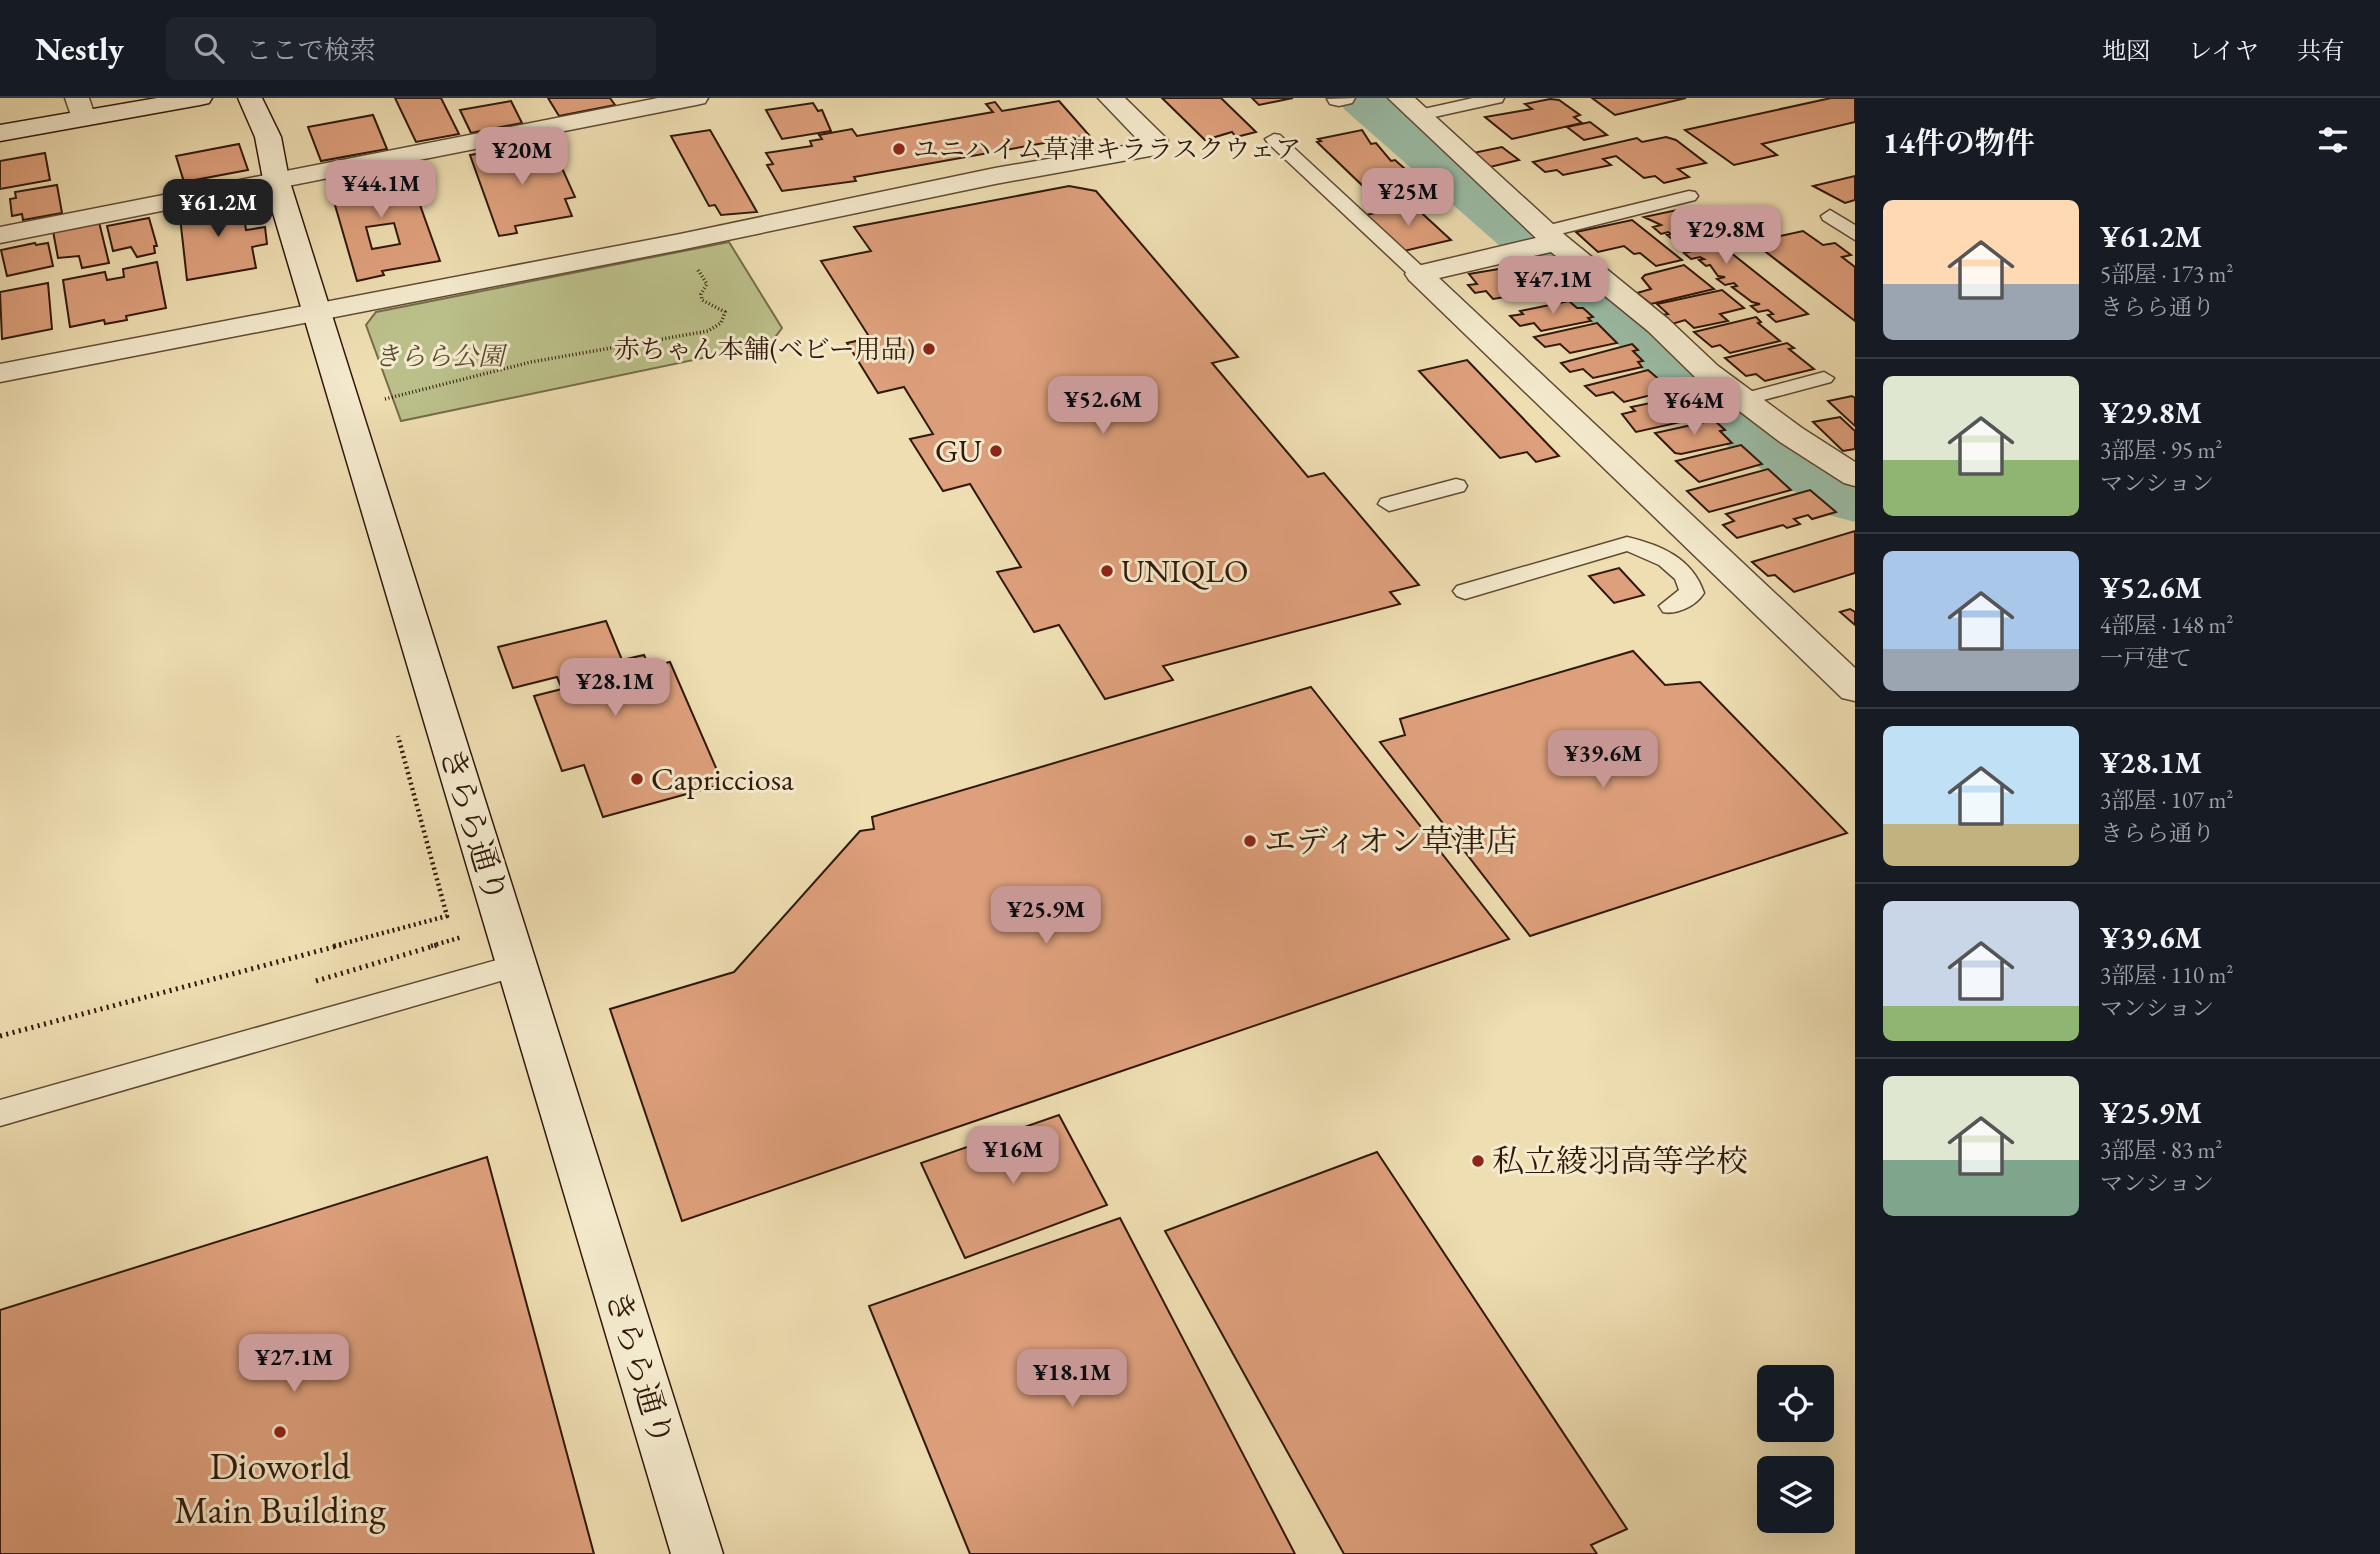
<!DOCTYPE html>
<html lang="ja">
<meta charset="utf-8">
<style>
body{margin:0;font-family:"EB Garamond","Noto Serif JP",serif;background:#20242c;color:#f1f3f6;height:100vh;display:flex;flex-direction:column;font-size:26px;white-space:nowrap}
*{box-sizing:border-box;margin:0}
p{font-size:23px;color:#9ea1a6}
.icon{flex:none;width:38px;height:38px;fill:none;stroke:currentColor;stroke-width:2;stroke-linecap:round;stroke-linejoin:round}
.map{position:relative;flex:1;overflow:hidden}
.sheet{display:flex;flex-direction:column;background:#171b24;width:525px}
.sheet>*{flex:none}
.tools{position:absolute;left:1757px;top:1267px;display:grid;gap:14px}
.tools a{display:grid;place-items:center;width:77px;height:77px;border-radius:10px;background:#171b24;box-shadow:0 7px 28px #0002;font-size:35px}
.price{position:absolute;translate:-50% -60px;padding:0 16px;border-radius:14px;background:#c59692;color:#111;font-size:23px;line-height:46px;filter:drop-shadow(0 2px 4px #0008)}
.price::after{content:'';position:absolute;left:50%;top:42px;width:21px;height:16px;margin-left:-10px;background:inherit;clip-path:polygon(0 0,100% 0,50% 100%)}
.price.current{background:#222;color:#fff}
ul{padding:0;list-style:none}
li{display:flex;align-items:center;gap:21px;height:175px;padding:0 28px}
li+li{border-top:2px solid #363941}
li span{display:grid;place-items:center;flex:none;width:196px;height:140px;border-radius:10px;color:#555}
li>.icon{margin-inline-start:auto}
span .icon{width:84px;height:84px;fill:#fffc;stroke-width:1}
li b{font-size:30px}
h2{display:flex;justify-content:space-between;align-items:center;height:84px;padding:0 28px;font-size:30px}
header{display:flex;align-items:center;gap:42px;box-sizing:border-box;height:98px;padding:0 35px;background:#171b24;border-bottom:2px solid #363941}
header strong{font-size:33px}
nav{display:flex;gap:38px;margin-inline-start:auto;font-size:24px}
.search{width:490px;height:63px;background:#20242c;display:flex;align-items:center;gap:18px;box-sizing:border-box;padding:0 24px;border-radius:10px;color:#9ea1a6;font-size:26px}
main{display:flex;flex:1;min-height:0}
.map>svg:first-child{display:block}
.green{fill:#bbc08a;stroke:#766c4a;stroke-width:2}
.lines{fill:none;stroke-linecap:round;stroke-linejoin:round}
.river{fill:#9bbda7;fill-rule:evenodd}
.building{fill:#dea07c;stroke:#31180a;stroke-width:2;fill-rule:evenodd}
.lane-casing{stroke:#604a34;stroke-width:3}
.street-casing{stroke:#604a34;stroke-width:3}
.secondary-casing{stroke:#31180a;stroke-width:3}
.path-far2{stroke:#31180a;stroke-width:3.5;stroke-dasharray:1 2.5;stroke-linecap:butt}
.path-far1{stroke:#31180a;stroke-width:4.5;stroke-dasharray:2 3.5;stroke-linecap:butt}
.path{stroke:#31180a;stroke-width:5;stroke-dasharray:2 4.5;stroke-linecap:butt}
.lane{fill:#f4eacd;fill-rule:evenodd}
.street{fill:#f4eacd;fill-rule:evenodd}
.secondary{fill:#f4eacd;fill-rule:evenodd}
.poi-dot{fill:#8f2418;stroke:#f4eacd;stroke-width:2.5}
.labels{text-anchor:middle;stroke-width:6;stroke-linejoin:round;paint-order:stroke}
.far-poi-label{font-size:26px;fill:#31180a;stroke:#f4eacd;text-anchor:start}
.far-park-label{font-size:26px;font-style:italic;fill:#5a4a30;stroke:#f4eacd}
.poi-label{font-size:32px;fill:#31180a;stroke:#f4eacd;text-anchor:start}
.street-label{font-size:32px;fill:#31180a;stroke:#f4eacd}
.near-poi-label{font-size:38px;fill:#31180a;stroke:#f4eacd}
</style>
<header>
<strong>Nestly</strong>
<div class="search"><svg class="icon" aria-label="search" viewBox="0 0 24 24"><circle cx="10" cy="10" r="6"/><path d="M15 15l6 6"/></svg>ここで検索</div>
<nav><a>地図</a><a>レイヤ</a><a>共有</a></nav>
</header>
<main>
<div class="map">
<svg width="1855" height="1456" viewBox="0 0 1855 1456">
<rect width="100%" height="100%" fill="#eedeb2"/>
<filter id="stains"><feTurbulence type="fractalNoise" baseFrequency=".00286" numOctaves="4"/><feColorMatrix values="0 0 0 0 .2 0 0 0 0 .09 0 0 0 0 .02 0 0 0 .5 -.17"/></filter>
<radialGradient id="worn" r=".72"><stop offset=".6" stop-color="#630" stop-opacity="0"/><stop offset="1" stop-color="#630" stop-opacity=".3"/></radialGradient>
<!-- green -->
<path class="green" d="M 729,144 L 782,230 L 770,246 L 401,323 L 366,227 L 376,214 Z"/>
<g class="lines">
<!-- river -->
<path class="river" d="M 1337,0 L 1399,0 L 1569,144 L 1677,228 L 1711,267 L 1773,315 L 1855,368 L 1855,424 L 1829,417 L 1723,345 L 1663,297 L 1629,256 L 1525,170 L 1345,12 Z"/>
</g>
<!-- building -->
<g class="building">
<path d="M 395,0 L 441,0 L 459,36 L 416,44 Z"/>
<path d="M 548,0 L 610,0 L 615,7 L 559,18 Z"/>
<path d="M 1162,0 L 1221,0 L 1256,34 L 1236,39 L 1232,34 L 1205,42 Z"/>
<path d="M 1252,0 L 1293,0 L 1259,7 Z"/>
<path d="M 1592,0 L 1686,0 L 1615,17 Z"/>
<path d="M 1831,0 L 1855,0 L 1855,24 L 1762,46 L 1777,57 L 1734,67 L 1685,32 Z"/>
<path d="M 1550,1 L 1559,2 L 1580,17 L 1574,19 L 1582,25 L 1512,41 L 1485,19 L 1532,11 L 1525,6 Z"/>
<path d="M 511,3 L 522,25 L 471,35 L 460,12 Z"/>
<path d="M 1059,3 L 1089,37 L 854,79 L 856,83 L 782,93 L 767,67 L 773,66 L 766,55 L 812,48 L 810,43 L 822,41 L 819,37 L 852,31 L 857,38 L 993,14 L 986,6 L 995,4 L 1002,13 Z"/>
<path d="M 813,5 L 818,13 L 822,12 L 831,33 L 782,41 L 766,12 Z"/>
<path d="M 373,17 L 387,51 L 321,63 L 308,29 Z"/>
<path d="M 1590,24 L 1607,37 L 1584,42 L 1567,29 Z"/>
<path d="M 710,32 L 757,114 L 721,117 L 715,107 L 709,108 L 671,38 Z"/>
<path d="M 1362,32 L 1371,46 L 1376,45 L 1391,63 L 1395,62 L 1405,71 L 1401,72 L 1420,85 L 1374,94 L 1367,92 L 1317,44 L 1321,43 L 1318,41 Z"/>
<path d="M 1666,39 L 1676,42 L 1706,65 L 1678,71 L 1689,79 L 1664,85 L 1655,78 L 1644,80 L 1616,58 L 1603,61 L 1611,67 L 1563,77 L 1557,72 L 1545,74 L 1533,64 L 1637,40 L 1642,44 Z"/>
<path d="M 540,45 L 551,72 L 562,70 L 575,99 L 565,101 L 572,118 L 515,128 L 517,135 L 499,138 L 470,57 Z"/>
<path d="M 239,46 L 248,72 L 184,84 L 176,58 Z"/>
<path d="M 1502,49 L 1519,62 L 1490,69 L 1473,55 Z"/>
<path d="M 45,55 L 50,82 L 0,91 L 0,63 Z"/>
<path d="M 405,65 L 440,163 L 382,173 L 384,177 L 357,183 L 326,76 ZM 394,125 L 400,146 L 372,151 L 366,129 Z"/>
<path d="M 1855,78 L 1855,102 L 1845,105 L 1813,88 Z"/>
<path d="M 57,87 L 62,115 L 23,122 L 22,116 L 12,118 L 10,101 L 16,100 L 15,94 Z"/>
<path d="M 1069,88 L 1096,93 L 1238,259 L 1212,265 L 1308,379 L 1324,375 L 1419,487 L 1390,494 L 1400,506 L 1163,568 L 1173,582 L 1105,601 L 1059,527 L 1034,534 L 997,474 L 1021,469 L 970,386 L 943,393 L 910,341 L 933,336 L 904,289 L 878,295 L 847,245 L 870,240 L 821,163 L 871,153 L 854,129 Z"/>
<path d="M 241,100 L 246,132 L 265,129 L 267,146 L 252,149 L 256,170 L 187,182 L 179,110 Z"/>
<path d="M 1413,107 L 1451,142 L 1404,153 L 1366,117 Z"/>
<path d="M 1677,112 L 1808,216 L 1776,224 L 1768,217 L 1773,216 L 1768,212 L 1758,214 L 1751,208 L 1760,206 L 1752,204 L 1732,189 L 1737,188 L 1734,185 L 1725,187 L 1717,181 L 1725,179 L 1718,178 L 1710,167 L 1706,168 L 1699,162 L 1704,161 L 1700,159 L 1691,161 L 1684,155 L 1692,153 L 1685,151 L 1667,137 L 1671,136 L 1668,134 L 1661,136 L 1653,129 L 1661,127 L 1644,119 Z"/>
<path d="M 149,120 L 157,148 L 154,148 L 155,155 L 137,159 L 131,149 L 113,153 L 107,128 Z"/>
<path d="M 1632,122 L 1682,162 L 1656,168 L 1640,155 L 1634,156 L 1624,148 L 1598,154 L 1576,134 Z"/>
<path d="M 99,124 L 109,165 L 82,170 L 79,158 L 58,160 L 53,133 Z"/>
<path d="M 1803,133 L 1823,147 L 1835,145 L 1851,157 L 1842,159 L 1855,169 L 1855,223 L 1753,144 Z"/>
<path d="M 35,145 L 36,147 L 48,145 L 53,168 L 7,178 L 1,152 Z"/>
<path d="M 157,164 L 166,210 L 126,218 L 127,222 L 105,226 L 104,222 L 70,229 L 63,182 L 105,174 L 107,182 L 124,179 L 123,171 Z"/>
<path d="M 1522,167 L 1546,192 L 1493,201 L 1486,193 L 1475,195 L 1468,187 L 1477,186 L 1469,176 Z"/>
<path d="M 1684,167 L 1714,191 L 1651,206 L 1637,195 L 1651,191 L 1642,180 L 1645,177 Z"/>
<path d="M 48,185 L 52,231 L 2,241 L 0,194 Z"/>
<path d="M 1722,192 L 1744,210 L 1720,216 L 1728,223 L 1694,230 L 1685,222 L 1672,226 L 1662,217 L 1668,216 L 1657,206 Z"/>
<path d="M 1569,203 L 1577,210 L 1583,210 L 1593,219 L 1588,220 L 1591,223 L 1541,233 L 1534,225 L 1520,228 L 1510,218 L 1523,216 L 1520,213 Z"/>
<path d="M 1756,219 L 1761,224 L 1758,225 L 1780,243 L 1730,255 L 1720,247 L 1712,249 L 1694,234 Z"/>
<path d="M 1597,225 L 1617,245 L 1570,255 L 1560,246 L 1545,249 L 1534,239 Z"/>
<path d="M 1787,245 L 1794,250 L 1789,251 L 1814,271 L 1765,283 L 1756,276 L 1746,278 L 1725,260 Z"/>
<path d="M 1632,246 L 1638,252 L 1633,253 L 1643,263 L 1638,264 L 1642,269 L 1593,280 L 1583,271 L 1570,274 L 1561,265 Z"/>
<path d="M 1467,262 L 1559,358 L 1536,364 L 1527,354 L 1500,360 L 1419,273 Z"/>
<path d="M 1648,272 L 1668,289 L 1663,289 L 1667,293 L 1624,304 L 1613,294 L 1596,298 L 1585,288 Z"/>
<path d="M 1852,298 L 1855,300 L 1855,328 L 1828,303 Z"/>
<path d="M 1674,300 L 1679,304 L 1685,303 L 1699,320 L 1636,334 L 1622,316 L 1635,313 L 1631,309 Z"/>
<path d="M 1840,319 L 1855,333 L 1855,351 L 1843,353 L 1813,324 Z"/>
<path d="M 1714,322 L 1725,332 L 1720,333 L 1732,345 L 1681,356 L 1675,355 L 1655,335 Z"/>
<path d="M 1741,347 L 1762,366 L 1699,384 L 1676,363 Z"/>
<path d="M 1768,371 L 1791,392 L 1709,414 L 1687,393 Z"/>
<path d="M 1810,392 L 1836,414 L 1812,421 L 1808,417 L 1794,421 L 1800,426 L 1787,430 L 1783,427 L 1737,440 L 1723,427 L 1734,423 L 1726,416 Z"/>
<path d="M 1855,433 L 1855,475 L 1794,494 L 1775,477 L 1768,478 L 1752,464 Z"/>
<path d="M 1619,470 L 1644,497 L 1614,505 L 1589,478 Z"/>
<path d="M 1850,511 L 1855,514 L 1855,527 L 1840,514 Z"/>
<path d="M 606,523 L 622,562 L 644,557 L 649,569 L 670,564 L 723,686 L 603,719 L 584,667 L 562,673 L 534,598 L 562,591 L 557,579 L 513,590 L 498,549 Z"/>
<path d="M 1633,553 L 1665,587 L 1700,584 L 1847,735 L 1530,838 L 1380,644 L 1405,637 L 1400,621 Z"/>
<path d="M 1311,589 L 1509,841 L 682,1123 L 610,911 L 734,874 L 860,733 L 874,731 L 872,719 Z"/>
<path d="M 1059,1017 L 1107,1107 L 965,1160 L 921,1065 Z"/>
<path d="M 1377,1054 L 1627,1431 L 1591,1447 L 1597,1456 L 1344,1456 L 1165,1133 Z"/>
<path d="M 487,1059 L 594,1456 L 0,1456 L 0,1212 Z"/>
<path d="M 1120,1120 L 1295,1456 L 970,1456 L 869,1208 Z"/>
</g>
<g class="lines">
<defs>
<g id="lane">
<path d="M 1473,0 L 1504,0 L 1502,4 L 1416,23 L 1407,18 L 1410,14 Z"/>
<path d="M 1274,36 L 1280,37 L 1426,172 L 1429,176 L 1426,180 L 1412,180 L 1268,45 L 1265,41 Z"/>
<path d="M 1689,93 L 1695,94 L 1698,98 L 1695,102 L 1544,140 L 1535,134 L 1537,130 Z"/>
<path d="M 1830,112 L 1855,127 L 1855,142 L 1823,122 L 1821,118 Z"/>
<path d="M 1824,274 L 1834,280 L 1831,284 L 1741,308 L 1731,302 L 1734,298 Z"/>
<path d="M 1456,381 L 1464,383 L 1467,388 L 1464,393 L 1389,413 L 1378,406 L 1381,401 Z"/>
<path d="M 1627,439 C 1661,447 1692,460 1704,495 C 1696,508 1677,517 1663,514 L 1659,508 L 1679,492 L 1675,481 L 1659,467 L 1627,453 L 1465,501 L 1457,498 L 1453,493 L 1457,488 Z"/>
<path d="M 518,856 L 528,859 L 532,867 L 528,875 L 0,1028 L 0,1002 Z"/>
</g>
<g id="street">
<path d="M 65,0 L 89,0 L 96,21 L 92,26 L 74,26 Z"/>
<path d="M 658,0 L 708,0 L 705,5 L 696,7 L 0,145 L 0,129 Z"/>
<path d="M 1098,0 L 1125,0 L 1168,42 L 1161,56 L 995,86 L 680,152 L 0,284 L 0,266 L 680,136 L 995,70 L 1141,45 Z"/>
<path d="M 1355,0 L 1352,5 L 1339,8 L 1330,6 L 1327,1 Z"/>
<path d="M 1388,0 L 1415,0 L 1566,138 L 1668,221 L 1718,268 L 1802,330 L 1855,364 L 1855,388 L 1844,385 L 1780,344 L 1696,280 L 1648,233 L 1551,154 L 1439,180 L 1855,570 L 1855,603 L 1842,600 L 1409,182 L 1405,176 L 1409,170 L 1536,140 Z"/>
</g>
<g id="secondary">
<path d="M 157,0 L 212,0 L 209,5 L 200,7 L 0,43 L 0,27 Z"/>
<path d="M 238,0 L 262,0 L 281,39 L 289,81 L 723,1456 L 671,1456 L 263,81 L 255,39 Z"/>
</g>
</defs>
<!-- lane casing -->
<use href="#lane" class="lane-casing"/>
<!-- street casing -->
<use href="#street" class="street-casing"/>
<!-- secondary casing -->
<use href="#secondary" class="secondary-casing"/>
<!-- path-far2 -->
<path class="path-far2" d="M 385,301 L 531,264 L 708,233 L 721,225 L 725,214 L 702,202 L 701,196 L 707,186 L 698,172"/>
<!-- path-far1 -->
<g class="path-far1">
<path d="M 334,848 L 447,818 L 398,638"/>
<path d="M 431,848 L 462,839"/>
</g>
<!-- path -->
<g class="path">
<path d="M 316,883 L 437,847"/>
<path d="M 0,938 L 341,847"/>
</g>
<!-- lane -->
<use href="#lane" class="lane"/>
<!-- street -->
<use href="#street" class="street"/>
<!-- secondary -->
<use href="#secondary" class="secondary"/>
</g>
<!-- markers -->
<g class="poi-dot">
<circle cx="899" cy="51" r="7"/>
<circle cx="929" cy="251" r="7"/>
<circle cx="996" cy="353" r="7"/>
<circle cx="1107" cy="473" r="7"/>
<circle cx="637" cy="681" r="7"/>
<circle cx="1250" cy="743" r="7"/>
<circle cx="1478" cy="1063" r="7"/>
<circle cx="280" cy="1334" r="7"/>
</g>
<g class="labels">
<!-- far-poi labels -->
<g class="far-poi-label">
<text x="913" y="60">ユニハイム草津キララスクウェア</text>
<text x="915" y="260" text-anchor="end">赤ちゃん本舗(ベビー用品)</text>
</g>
<!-- far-park labels -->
<g class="far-park-label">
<text x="439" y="267">きらら公園</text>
</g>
<!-- poi labels -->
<g class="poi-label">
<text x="982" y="364" text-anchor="end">GU</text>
<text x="1121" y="484">UNIQLO</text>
<text x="651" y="692">Capricciosa</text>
<text x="1264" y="754">エディオン草津店</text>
<text x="1492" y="1074">私立綾羽高等学校</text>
</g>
<!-- street labels -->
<g class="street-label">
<text transform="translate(474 727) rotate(73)" y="11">きらら通り</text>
<text transform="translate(640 1270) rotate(73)" y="11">きらら通り</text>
</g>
<!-- near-poi labels -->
<g class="near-poi-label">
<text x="280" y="1381">Dioworld<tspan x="280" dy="44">Main Building</tspan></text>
</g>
</g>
<rect width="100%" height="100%" filter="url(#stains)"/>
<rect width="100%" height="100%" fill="url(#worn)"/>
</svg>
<div class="tools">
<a><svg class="icon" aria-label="locate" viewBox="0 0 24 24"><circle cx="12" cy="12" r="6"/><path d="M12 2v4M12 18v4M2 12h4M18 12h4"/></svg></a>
<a><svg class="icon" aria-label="layers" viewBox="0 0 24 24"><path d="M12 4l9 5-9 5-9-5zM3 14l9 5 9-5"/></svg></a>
</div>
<b class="price" style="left:522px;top:89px">¥20M</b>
<b class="price" style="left:381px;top:122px">¥44.1M</b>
<b class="price" style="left:1408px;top:130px">¥25M</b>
<b class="price current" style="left:218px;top:141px">¥61.2M</b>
<b class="price" style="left:1726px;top:168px">¥29.8M</b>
<b class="price" style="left:1553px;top:218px">¥47.1M</b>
<b class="price" style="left:1103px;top:338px">¥52.6M</b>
<b class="price" style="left:1694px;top:339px">¥64M</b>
<b class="price" style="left:615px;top:620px">¥28.1M</b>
<b class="price" style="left:1603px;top:692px">¥39.6M</b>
<b class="price" style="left:1046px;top:848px">¥25.9M</b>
<b class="price" style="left:1013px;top:1088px">¥16M</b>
<b class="price" style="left:294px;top:1296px">¥27.1M</b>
<b class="price" style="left:1072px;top:1311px">¥18.1M</b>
</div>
<section class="sheet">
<h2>14件の物件<svg class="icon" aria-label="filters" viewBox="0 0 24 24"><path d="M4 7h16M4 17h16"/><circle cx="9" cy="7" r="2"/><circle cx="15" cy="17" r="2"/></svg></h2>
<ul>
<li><span style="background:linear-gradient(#ffd9b3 60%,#9aa5b1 0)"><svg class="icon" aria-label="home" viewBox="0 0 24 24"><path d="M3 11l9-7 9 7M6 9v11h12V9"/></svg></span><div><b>¥61.2M</b><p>5部屋 · 173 m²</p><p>きらら通り</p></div></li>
<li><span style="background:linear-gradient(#dfe7d0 60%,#8fb573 0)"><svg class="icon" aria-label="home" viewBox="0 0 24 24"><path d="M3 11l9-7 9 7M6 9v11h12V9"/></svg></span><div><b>¥29.8M</b><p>3部屋 · 95 m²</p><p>マンション</p></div></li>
<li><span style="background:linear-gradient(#a9c7e8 70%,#9aa5b1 0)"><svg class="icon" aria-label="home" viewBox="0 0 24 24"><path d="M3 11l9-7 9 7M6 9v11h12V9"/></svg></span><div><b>¥52.6M</b><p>4部屋 · 148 m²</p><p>一戸建て</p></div></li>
<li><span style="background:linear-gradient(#bfe0f5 70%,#c2b280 0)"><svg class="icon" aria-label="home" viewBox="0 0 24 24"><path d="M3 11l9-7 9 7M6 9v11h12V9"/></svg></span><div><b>¥28.1M</b><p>3部屋 · 107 m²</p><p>きらら通り</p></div></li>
<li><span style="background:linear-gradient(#c9d6e8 75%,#8fb573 0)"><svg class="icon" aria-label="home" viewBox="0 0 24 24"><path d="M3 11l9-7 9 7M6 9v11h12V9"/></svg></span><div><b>¥39.6M</b><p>3部屋 · 110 m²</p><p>マンション</p></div></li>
<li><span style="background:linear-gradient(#dfe7d0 60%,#7fa58c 0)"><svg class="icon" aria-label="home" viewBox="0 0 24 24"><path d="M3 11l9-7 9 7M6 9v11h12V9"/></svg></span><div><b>¥25.9M</b><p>3部屋 · 83 m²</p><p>マンション</p></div></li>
</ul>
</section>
</main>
